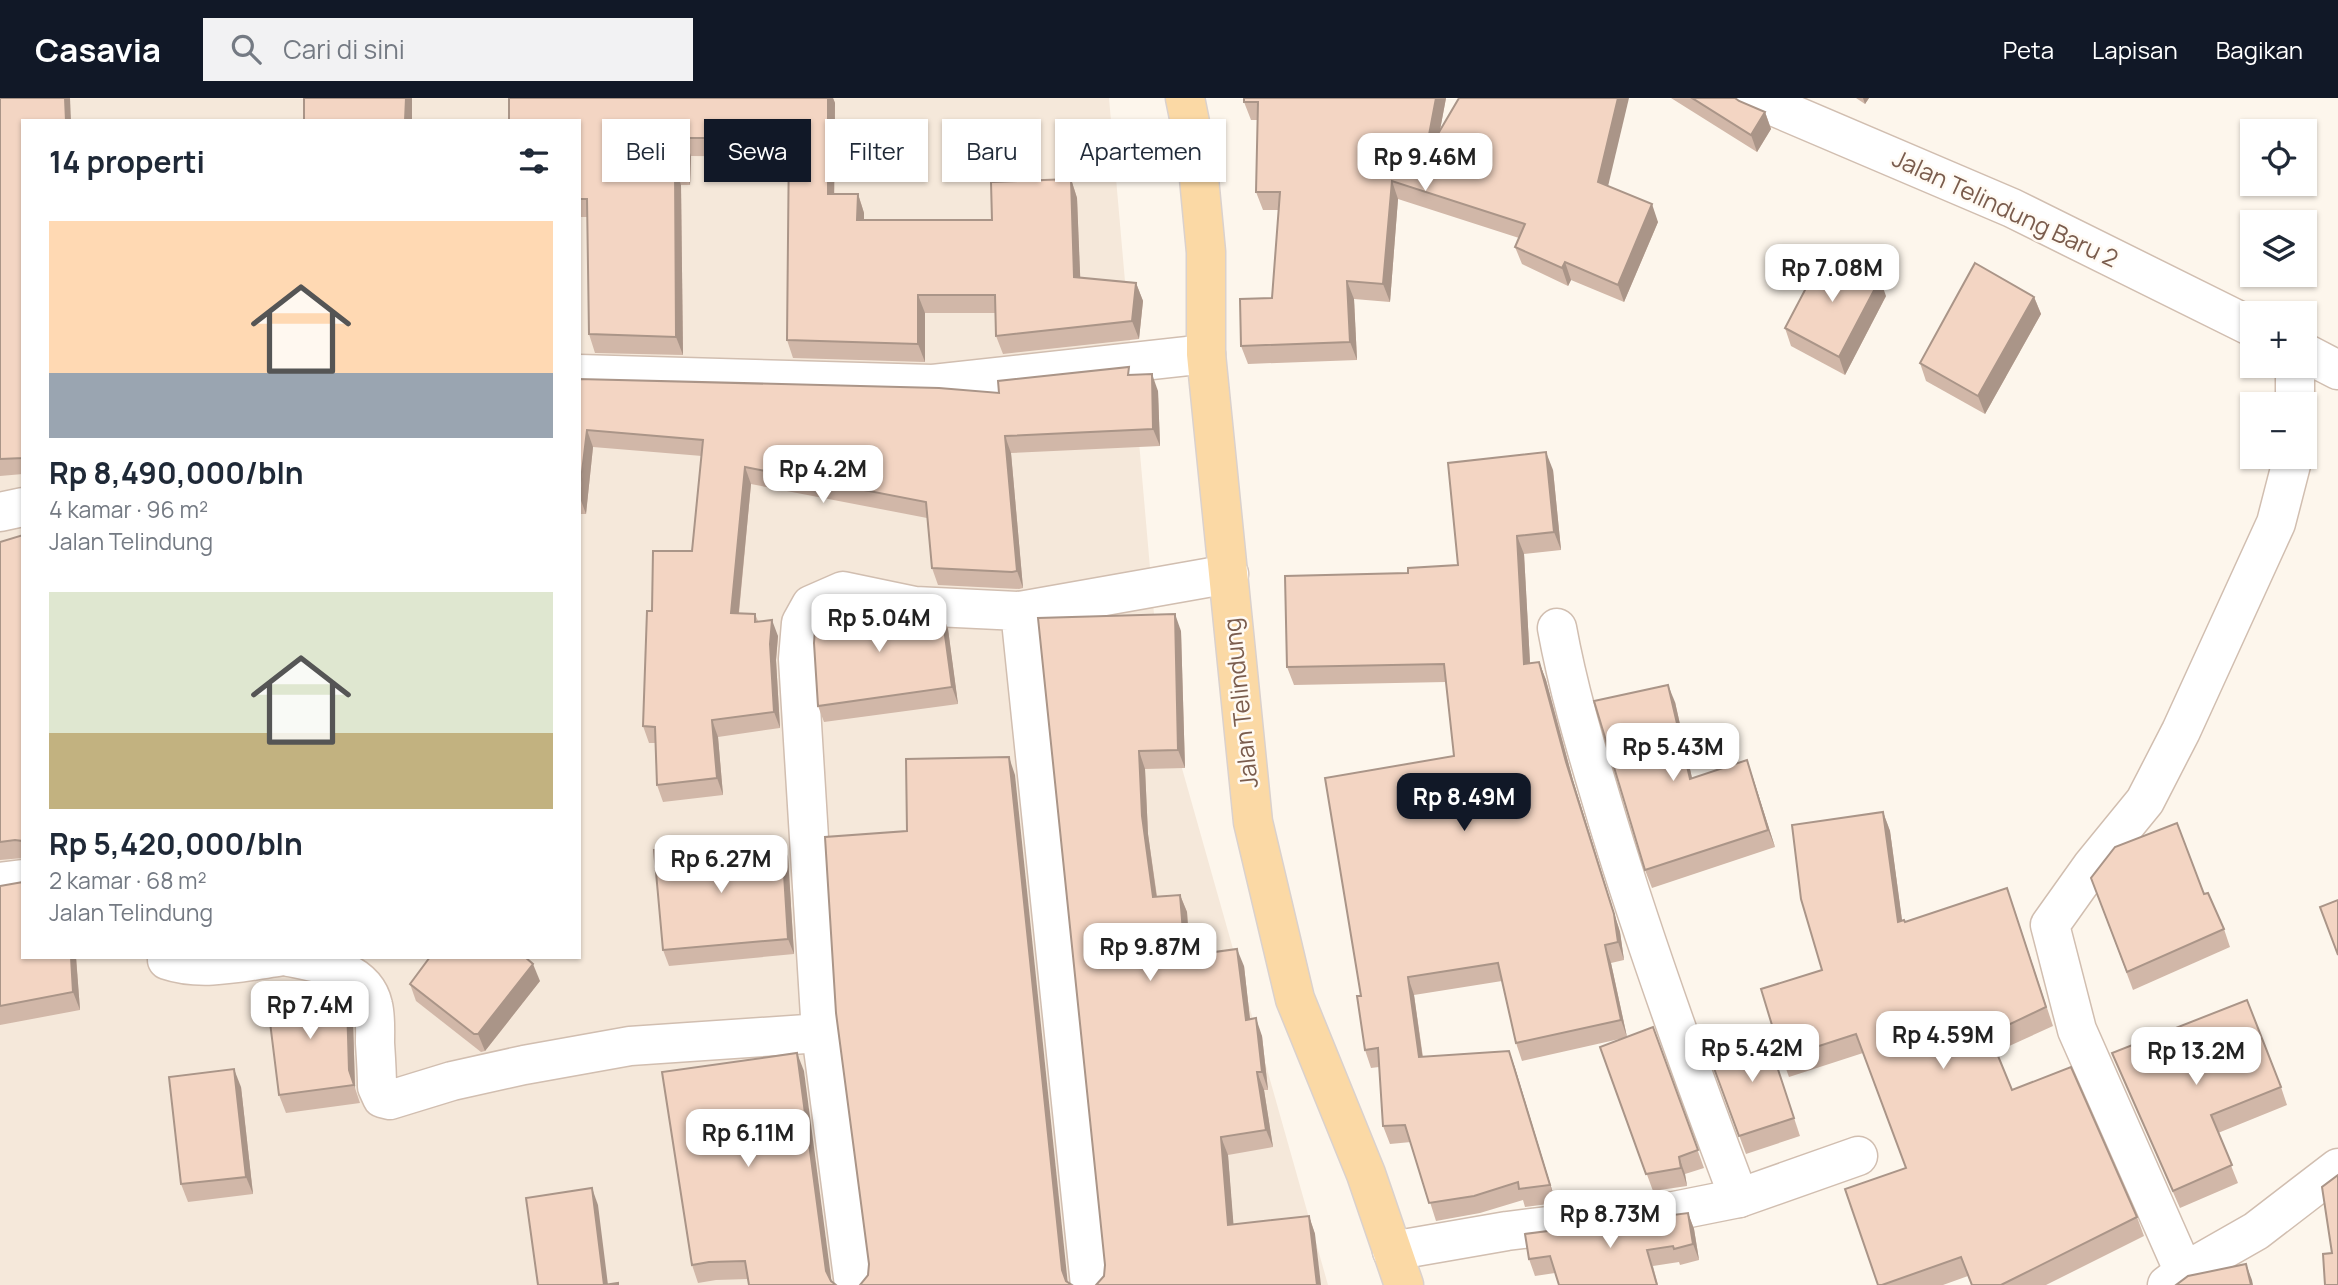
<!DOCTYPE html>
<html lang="id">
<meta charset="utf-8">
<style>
body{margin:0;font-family:Manrope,sans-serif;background:#f2f2f3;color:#1f2937;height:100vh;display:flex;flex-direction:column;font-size:26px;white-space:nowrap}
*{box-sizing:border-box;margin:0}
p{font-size:23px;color:#747a83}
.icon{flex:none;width:38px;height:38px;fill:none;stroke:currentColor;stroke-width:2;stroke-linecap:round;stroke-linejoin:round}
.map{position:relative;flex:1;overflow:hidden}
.panel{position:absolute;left:21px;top:21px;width:560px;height:840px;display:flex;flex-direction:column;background:#fff;border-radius:0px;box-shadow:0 2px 5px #0004}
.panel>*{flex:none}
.top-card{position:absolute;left:602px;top:21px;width:665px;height:63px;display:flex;gap:14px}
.tools{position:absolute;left:2240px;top:21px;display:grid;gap:14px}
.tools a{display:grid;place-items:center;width:77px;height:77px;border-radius:0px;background:#fff;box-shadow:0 2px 5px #0004;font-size:35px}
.price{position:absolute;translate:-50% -60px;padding:0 16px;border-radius:14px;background:#fff;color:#222;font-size:23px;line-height:46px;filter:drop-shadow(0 2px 4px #0008)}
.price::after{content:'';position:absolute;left:50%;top:42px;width:21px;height:16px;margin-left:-10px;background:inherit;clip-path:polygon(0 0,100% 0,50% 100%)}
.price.active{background:#111827;color:#fff}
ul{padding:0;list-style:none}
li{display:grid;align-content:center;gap:14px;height:371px;padding:0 28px}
li span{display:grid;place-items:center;height:217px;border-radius:0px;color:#555}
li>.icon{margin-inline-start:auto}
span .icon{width:126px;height:126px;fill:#fffc;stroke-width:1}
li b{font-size:30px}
h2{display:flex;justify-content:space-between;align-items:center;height:84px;padding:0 28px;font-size:30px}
.pill{padding:0 24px;border-radius:0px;background:#fff;box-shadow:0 2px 5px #0004;font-size:24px;line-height:63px}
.pill.active{background:#111827;color:#fff}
header{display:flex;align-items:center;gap:42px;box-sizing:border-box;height:98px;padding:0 35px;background:#111827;color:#fff}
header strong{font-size:33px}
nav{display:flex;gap:38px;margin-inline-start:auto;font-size:24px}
.search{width:490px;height:63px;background:#f2f2f3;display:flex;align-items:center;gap:18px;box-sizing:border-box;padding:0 24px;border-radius:0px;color:#747a83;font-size:26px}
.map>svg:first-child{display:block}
.residential{fill:#f5e8da;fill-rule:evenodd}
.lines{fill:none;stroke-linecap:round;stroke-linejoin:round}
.minor-casing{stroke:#d1beb0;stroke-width:41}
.major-casing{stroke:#dad1cd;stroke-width:41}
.minor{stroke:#fff;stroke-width:38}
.major{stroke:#fbd9a5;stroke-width:38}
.wall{fill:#d1b7a8}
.shaded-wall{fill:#aa9588}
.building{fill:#f3d5c3;stroke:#aa9588;stroke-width:2}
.labels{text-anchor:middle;stroke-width:5;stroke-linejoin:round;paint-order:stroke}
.street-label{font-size:24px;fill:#7a5c4d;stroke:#fffaf3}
</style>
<header>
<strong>Casavia</strong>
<div class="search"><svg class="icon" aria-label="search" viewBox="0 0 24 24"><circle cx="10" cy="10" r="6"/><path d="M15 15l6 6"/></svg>Cari di sini</div>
<nav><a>Peta</a><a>Lapisan</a><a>Bagikan</a></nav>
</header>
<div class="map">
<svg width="2338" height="1187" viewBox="0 0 2338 1187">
<rect width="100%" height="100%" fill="#fdf6ec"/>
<!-- residential -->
<path class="residential" d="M 0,0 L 1109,0 L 1161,596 L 1328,1187 L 0,1187 ZM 23,23 L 579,23 L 579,859 L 23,859 Z"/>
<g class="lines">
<defs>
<g id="minor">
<path d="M 1754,0 L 2012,110 L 2252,229"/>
<path d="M 2305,255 L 2338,272"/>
<path d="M 2295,268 L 2295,306"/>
<path d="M 579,276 L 933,286 L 1206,256"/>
<path d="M 0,414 L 23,409"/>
<path d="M 1020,513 L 1229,476"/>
<path d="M 1557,530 C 1569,596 1589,660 1608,724 C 1647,852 1692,976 1739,1100"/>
<path d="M 0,784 L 23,781"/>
<path d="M 167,859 L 167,862 C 202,874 242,864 278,859"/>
<path d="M 289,859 C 319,865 365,871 373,907 C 376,919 375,933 375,945 C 376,960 377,974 377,989 L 382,1000 L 390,1002 L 452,983 L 524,967 L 630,948 L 821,935"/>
<path d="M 1392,1153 L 1507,1133 L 1674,1113 L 1739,1100 L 1858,1058"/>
<path d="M 2184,1174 L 2077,932 L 2050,827 L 2092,768 L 2145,703 L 2181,633 L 2276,425 L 2293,359"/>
<path d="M 854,1187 L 821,935 L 798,561 L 801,525 L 811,507 L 843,493 L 915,508 L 1020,513 L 1090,1187"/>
<path d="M 2167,1187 L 2184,1174 L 2256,1133 L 2338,1070"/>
</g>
<path id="major" d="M 1185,0 L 1197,59 L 1206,154 L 1206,256 L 1253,724 L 1295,901 L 1366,1076 L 1404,1187"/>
</defs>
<!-- minor casing -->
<use href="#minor" class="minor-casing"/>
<!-- major casing -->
<use href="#major" class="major-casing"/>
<!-- minor -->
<use href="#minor" class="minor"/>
<!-- major -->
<use href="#major" class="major"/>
</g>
<!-- wall -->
<g class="wall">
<path d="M 0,0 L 23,23 L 23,376 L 0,378 Z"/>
<path d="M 509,0 L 833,0 L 835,5 L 834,96 L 858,96 L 864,115 L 864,122 L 992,122 L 1071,81 L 1077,100 L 1080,180 L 1136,185 L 1143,203 L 1139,241 L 1003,256 L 996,238 L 995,215 L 925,215 L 925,264 L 793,260 L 787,242 L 789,59 L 691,58 L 690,87 L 681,87 L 683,257 L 595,255 L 589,236 L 587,119 L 579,119 L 579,23 Z"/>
<path d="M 1244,0 L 1446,0 L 1440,32 L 1608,88 L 1658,124 L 1624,204 L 1571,182 L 1568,188 L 1522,166 L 1515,149 L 1519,140 L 1398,101 L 1390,204 L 1354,201 L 1357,262 L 1248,266 L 1241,248 L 1272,200 L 1279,112 L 1263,112 L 1256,94 L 1258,22 L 1251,22 L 1244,4 Z"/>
<path d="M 1671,0 L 1735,0 L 1739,3 L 1765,14 L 1771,31 L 1757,54 Z"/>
<path d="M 1856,0 L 1869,0 L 1865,6 Z"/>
<path d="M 1886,198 L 1845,277 L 1791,248 L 1785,230 Z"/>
<path d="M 2034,199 L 2041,216 L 1985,316 L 1926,283 L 1920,265 Z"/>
<path d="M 1132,277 L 1158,293 L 1160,348 L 1011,355 L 1023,490 L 1019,491 L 938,487 L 932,470 L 927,420 L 751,386 L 739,515 L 755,516 L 758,523 L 778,538 L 776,562 L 780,630 L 718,639 L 723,697 L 663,704 L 657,687 L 655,645 L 649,645 L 643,628 L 652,513 L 692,453 L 702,358 L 593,349 L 586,416 L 579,416 L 579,281 L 999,295 Z"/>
<path d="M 1553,372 L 1561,452 L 1524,456 L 1530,565 L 1539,564 L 1546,582 L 1573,682 L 1620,834 L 1624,862 L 1611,865 L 1627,939 L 1653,929 L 1704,1070 L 1685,1076 L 1687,1088 L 1653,1093 L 1600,949 L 1624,940 L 1522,963 L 1516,945 L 1502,883 L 1414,897 L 1423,959 L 1509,953 L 1515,970 L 1556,1105 L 1525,1109 L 1523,1102 L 1480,1115 L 1436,1123 L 1411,1044 L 1390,1046 L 1383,1028 L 1379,969 L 1371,970 L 1365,952 L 1361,898 L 1454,658 L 1446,584 L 1294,587 L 1287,569 L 1408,475 L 1458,467 Z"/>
<path d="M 23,437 L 23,760 L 0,762 L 0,444 Z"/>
<path d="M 908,513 L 942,515 L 948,531 L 958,606 L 824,624 L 818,608 Z"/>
<path d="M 1038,520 L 1181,533 L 1185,670 L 1145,671 L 1148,736 L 1157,798 L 1180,797 L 1187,814 L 1190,857 L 1244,868 L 1250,921 L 1262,938 L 1268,992 L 1264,992 L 1273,1049 L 1228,1057 L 1233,1127 L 1309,1118 L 1315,1136 L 1104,1178 L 1105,1167 Z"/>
<path d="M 1675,604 L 1692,680 L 1753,680 L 1775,749 L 1652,790 L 1645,772 Z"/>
<path d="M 1883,714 L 1890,733 L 1902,823 L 1905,824 L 2014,810 L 2053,928 L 1996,954 L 2012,992 L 2137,1119 L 2144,1138 L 2046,1187 L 1971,1187 L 1968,1178 L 1943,1187 L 1878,1187 L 1906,1070 L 1863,955 L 1789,979 L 1782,960 L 1822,872 Z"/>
<path d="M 782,743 L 788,759 L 794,856 L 669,868 L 663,852 Z"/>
<path d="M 2091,780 L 2204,796 L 2224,831 L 2230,849 L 2133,892 Z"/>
<path d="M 0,788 L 23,859 L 76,859 L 80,912 L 0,927 Z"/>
<path d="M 540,883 L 485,953 L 481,954 L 416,903 L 410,886 Z"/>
<path d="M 343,890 L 350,908 L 353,922 L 355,990 L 360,1005 L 286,1015 L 279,997 Z"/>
<path d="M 1766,935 L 1800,1038 L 1746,1056 L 1708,954 Z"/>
<path d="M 2112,955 L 2281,989 L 2287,1007 L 2218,1035 L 2238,1085 L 2180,1110 L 2119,972 Z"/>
<path d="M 804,973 L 748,1181 L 716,1182 L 698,1185 L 692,1167 Z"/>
<path d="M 241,989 L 253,1096 L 188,1104 L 181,1086 Z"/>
<path d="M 1688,1115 L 1694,1131 L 1699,1162 L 1680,1167 L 1679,1164 L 1653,1168 L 1658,1187 L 1559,1187 L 1555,1175 L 1535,1178 L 1529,1161 Z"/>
</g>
<!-- shaded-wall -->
<g class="shaded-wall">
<path d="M 65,0 L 70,0 L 71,23 L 66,23 Z"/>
<path d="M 406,0 L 412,0 L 412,23 L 405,23 Z"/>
<path d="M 828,0 L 833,0 L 835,5 L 834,115 L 828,96 Z"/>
<path d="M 1436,0 L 1446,0 L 1432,75 L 1425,58 Z"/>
<path d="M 1618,0 L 1629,0 L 1605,101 L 1598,84 Z"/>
<path d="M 1863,0 L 1869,0 L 1865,6 Z"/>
<path d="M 1765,14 L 1771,31 L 1757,54 L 1751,37 Z"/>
<path d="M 685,40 L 691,58 L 690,87 L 684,69 Z"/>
<path d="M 675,69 L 681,87 L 683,257 L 676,239 Z"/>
<path d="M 1071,81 L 1077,100 L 1081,198 L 1074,179 Z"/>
<path d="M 1392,83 L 1398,101 L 1390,204 L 1383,186 Z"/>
<path d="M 858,96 L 864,115 L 864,140 L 857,122 Z"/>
<path d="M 1652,106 L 1658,124 L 1624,204 L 1618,187 Z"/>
<path d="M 1565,164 L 1571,182 L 1568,188 L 1562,170 Z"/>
<path d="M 1880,181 L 1886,198 L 1845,277 L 1839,259 Z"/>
<path d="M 1347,183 L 1354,201 L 1357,262 L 1350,244 Z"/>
<path d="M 1136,185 L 1143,203 L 1139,241 L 1132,223 Z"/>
<path d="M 918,197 L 925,215 L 925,264 L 918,246 Z"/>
<path d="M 2034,199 L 2041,216 L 1985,316 L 1978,298 Z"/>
<path d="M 1152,276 L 1158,293 L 1160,348 L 1153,331 Z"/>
<path d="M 587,332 L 593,349 L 586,416 L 580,400 Z"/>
<path d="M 1005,338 L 1011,355 L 1023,490 L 1017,473 Z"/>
<path d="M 1546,354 L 1553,372 L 1561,452 L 1554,434 Z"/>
<path d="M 745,369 L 751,386 L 737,532 L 731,515 Z"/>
<path d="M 1517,438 L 1524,456 L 1531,583 L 1524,566 Z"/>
<path d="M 942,515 L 948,531 L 958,606 L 952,589 Z"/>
<path d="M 1175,516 L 1181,533 L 1185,670 L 1178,652 Z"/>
<path d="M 772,522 L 778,538 L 776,562 L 780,630 L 774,614 L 770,546 Z"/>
<path d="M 1539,564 L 1546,582 L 1573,682 L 1620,834 L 1624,862 L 1618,844 L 1566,664 Z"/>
<path d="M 1668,587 L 1675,604 L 1696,698 L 1690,681 Z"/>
<path d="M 712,622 L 718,639 L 723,697 L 717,680 Z"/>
<path d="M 1139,653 L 1145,671 L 1148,736 L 1159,816 L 1153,799 L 1142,718 Z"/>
<path d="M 1009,659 L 1015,677 L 1068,1187 L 1062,1172 Z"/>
<path d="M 1747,662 L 1753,680 L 1775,749 L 1768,732 Z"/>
<path d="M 1883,714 L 1890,733 L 1905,844 L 1898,824 Z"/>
<path d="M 782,743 L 788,759 L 794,856 L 788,841 Z"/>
<path d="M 1180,797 L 1187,814 L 1191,875 L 1185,858 Z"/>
<path d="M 1605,847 L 1611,865 L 1627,939 L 1621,922 Z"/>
<path d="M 1237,851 L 1244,868 L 1252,939 L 1246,922 Z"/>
<path d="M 71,859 L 76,859 L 80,912 L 73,894 Z"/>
<path d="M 533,866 L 540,883 L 485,953 L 478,936 Z"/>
<path d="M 1408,879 L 1414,897 L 1425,977 L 1419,959 Z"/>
<path d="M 343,890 L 350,908 L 353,922 L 355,990 L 360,1005 L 349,972 Z"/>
<path d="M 1256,920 L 1262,938 L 1268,992 L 1262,974 Z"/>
<path d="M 1509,953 L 1515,970 L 1556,1105 L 1550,1087 Z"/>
<path d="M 797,955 L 804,973 L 832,1187 L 826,1173 Z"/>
<path d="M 234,971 L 241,989 L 253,1096 L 246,1079 Z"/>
<path d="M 1257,974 L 1264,992 L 1273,1049 L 1266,1032 Z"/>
<path d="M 1221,1039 L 1228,1057 L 1235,1145 L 1228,1127 Z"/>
<path d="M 1679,1059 L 1685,1076 L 1687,1088 L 1681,1070 Z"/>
<path d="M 592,1090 L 598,1107 L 608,1187 L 604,1187 Z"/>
<path d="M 1688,1115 L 1694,1131 L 1699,1162 L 1693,1146 Z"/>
<path d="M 1309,1118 L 1315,1136 L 1321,1187 L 1317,1187 Z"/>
<path d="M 2246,1166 L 2252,1182 L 2253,1187 L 2251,1187 Z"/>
</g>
<!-- building -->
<g class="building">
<path d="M 0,0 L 65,0 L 66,23 L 23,23 L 23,360 L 0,361 Z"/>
<path d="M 304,0 L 406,0 L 405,23 L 304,23 Z"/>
<path d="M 509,0 L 828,0 L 828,96 L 858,96 L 857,122 L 992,122 L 991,84 L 1071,81 L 1074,179 L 1136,185 L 1132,223 L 996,238 L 995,197 L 918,197 L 918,246 L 787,242 L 789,40 L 685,40 L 684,69 L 675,69 L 676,239 L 589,236 L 587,101 L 579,101 L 579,23 L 509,23 Z"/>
<path d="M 1244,0 L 1436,0 L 1425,58 L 1459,0 L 1618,0 L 1598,84 L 1652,106 L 1618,187 L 1565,164 L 1562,170 L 1515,149 L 1525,126 L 1392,83 L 1383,186 L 1347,183 L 1350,244 L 1241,248 L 1240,201 L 1272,200 L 1280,94 L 1256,94 L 1258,4 L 1244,4 Z"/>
<path d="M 1692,0 L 1735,0 L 1739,3 L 1765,14 L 1751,37 Z"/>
<path d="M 1826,152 L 1880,181 L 1839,259 L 1785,230 Z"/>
<path d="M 1975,165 L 2034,199 L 1978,298 L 1920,265 Z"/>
<path d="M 1129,269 L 1128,277 L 1152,276 L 1153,331 L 1005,338 L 1017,473 L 1012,474 L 932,470 L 926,404 L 745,369 L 731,515 L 755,516 L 755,524 L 772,522 L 770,546 L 774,614 L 712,622 L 717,680 L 657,687 L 655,629 L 643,628 L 647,513 L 652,513 L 653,453 L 692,453 L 703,342 L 587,332 L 579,399 L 579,281 L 939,290 L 999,295 L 998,283 Z"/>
<path d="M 1546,354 L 1554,434 L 1517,438 L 1524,566 L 1539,564 L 1566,664 L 1614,816 L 1618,844 L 1605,847 L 1621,922 L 1516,945 L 1498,865 L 1408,879 L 1419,959 L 1509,953 L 1550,1087 L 1519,1091 L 1518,1084 L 1474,1098 L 1429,1105 L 1405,1027 L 1383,1028 L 1378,950 L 1365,952 L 1357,898 L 1361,898 L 1325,680 L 1454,658 L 1444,566 L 1287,569 L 1285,478 L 1408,475 L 1408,470 L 1458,467 L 1448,365 Z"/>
<path d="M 23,437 L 23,743 L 15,742 L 0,744 L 0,444 Z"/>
<path d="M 880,508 L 908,513 L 942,515 L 952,589 L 818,608 L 814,545 L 816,516 Z"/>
<path d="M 1175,516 L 1178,652 L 1139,653 L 1142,718 L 1153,799 L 1180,797 L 1185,858 L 1237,851 L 1246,922 L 1256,920 L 1262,974 L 1257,974 L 1266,1032 L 1221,1039 L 1228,1127 L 1309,1118 L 1317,1187 L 1096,1187 L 1104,1178 L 1105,1167 L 1038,520 Z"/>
<path d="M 1668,587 L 1690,681 L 1747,662 L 1768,732 L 1645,772 L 1594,603 Z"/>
<path d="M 1009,659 L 1062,1172 L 1066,1183 L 1072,1187 L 860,1187 L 868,1177 L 869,1166 L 836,915 L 825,739 L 907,733 L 906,661 Z"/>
<path d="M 1883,714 L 1898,824 L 1904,822 L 1905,824 L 2007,790 L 2046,909 L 1989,936 L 2012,992 L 2071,969 L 2137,1119 L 2001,1187 L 1972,1187 L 1961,1159 L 1882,1187 L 1878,1187 L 1845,1091 L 1906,1070 L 1856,936 L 1782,960 L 1761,891 L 1822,872 L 1801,801 L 1792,727 Z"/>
<path d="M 2177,725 L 2204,796 L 2208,795 L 2224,831 L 2127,874 L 2091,780 L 2115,749 Z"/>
<path d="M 782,743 L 788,841 L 663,852 L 654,752 Z"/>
<path d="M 23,784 L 23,859 L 71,859 L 73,894 L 0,908 L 0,788 Z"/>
<path d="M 2338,802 L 2338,857 L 2320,809 Z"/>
<path d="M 430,859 L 525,859 L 533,866 L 478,936 L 474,936 L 410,886 Z"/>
<path d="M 343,890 L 347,905 L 349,972 L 354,987 L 279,997 L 267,900 Z"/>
<path d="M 2247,902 L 2281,989 L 2211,1017 L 2232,1067 L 2173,1093 L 2112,955 Z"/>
<path d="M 1653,929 L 1698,1052 L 1679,1059 L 1681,1070 L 1646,1076 L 1600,949 Z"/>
<path d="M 1766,935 L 1794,1020 L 1739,1038 L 1708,954 Z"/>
<path d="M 797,955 L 826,1173 L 831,1183 L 836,1187 L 749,1187 L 745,1163 L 709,1164 L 692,1167 L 662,974 Z"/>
<path d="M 234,971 L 246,1079 L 181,1086 L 169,979 Z"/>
<path d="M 2338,1077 L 2338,1187 L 2325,1187 L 2323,1156 L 2332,1155 L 2322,1089 Z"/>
<path d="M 592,1090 L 604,1187 L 618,1185 L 618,1187 L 538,1187 L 526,1100 Z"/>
<path d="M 1688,1115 L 1693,1146 L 1674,1151 L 1673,1148 L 1647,1152 L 1657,1187 L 1559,1187 L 1550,1158 L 1529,1161 L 1525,1136 Z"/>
<path d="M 2246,1166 L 2251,1187 L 2176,1187 L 2188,1178 Z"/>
</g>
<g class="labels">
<!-- street labels -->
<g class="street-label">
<text transform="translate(2005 111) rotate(25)" y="8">Jalan Telindung Baru 2</text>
<text transform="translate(1241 605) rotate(-96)" y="8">Jalan Telindung</text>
</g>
</g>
</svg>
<div class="tools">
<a><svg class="icon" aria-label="locate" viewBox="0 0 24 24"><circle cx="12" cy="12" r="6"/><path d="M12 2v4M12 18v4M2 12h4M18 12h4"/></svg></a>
<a><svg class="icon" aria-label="layers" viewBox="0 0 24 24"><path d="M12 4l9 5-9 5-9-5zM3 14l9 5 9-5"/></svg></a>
<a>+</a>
<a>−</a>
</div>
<b class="price" style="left:1425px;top:95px">Rp 9.46M</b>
<b class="price" style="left:1832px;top:206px">Rp 7.08M</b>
<b class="price" style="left:823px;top:407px">Rp 4.2M</b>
<b class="price" style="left:879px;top:556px">Rp 5.04M</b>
<b class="price" style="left:1673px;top:685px">Rp 5.43M</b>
<b class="price active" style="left:1464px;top:735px">Rp 8.49M</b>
<b class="price" style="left:721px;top:797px">Rp 6.27M</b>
<b class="price" style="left:1150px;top:885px">Rp 9.87M</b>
<b class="price" style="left:310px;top:943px">Rp 7.4M</b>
<b class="price" style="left:1943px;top:973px">Rp 4.59M</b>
<b class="price" style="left:1752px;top:986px">Rp 5.42M</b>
<b class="price" style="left:2196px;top:989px">Rp 13.2M</b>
<b class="price" style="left:748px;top:1071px">Rp 6.11M</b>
<b class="price" style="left:1610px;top:1152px">Rp 8.73M</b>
<div class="top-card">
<a class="pill">Beli</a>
<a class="pill active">Sewa</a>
<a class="pill">Filter</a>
<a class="pill">Baru</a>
<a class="pill">Apartemen</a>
</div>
<section class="panel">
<h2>14 properti<svg class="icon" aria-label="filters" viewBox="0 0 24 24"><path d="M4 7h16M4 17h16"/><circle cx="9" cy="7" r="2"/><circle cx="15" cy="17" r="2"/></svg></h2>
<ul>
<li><span style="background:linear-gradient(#ffd9b3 70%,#9aa5b1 0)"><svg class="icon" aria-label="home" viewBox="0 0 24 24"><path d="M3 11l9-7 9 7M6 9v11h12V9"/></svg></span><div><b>Rp 8,490,000/bln</b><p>4 kamar · 96 m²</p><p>Jalan Telindung</p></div></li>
<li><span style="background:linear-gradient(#dfe7d0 65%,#c2b280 0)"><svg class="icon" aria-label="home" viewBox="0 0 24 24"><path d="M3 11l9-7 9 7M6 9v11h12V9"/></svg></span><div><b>Rp 5,420,000/bln</b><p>2 kamar · 68 m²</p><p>Jalan Telindung</p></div></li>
</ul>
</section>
</div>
